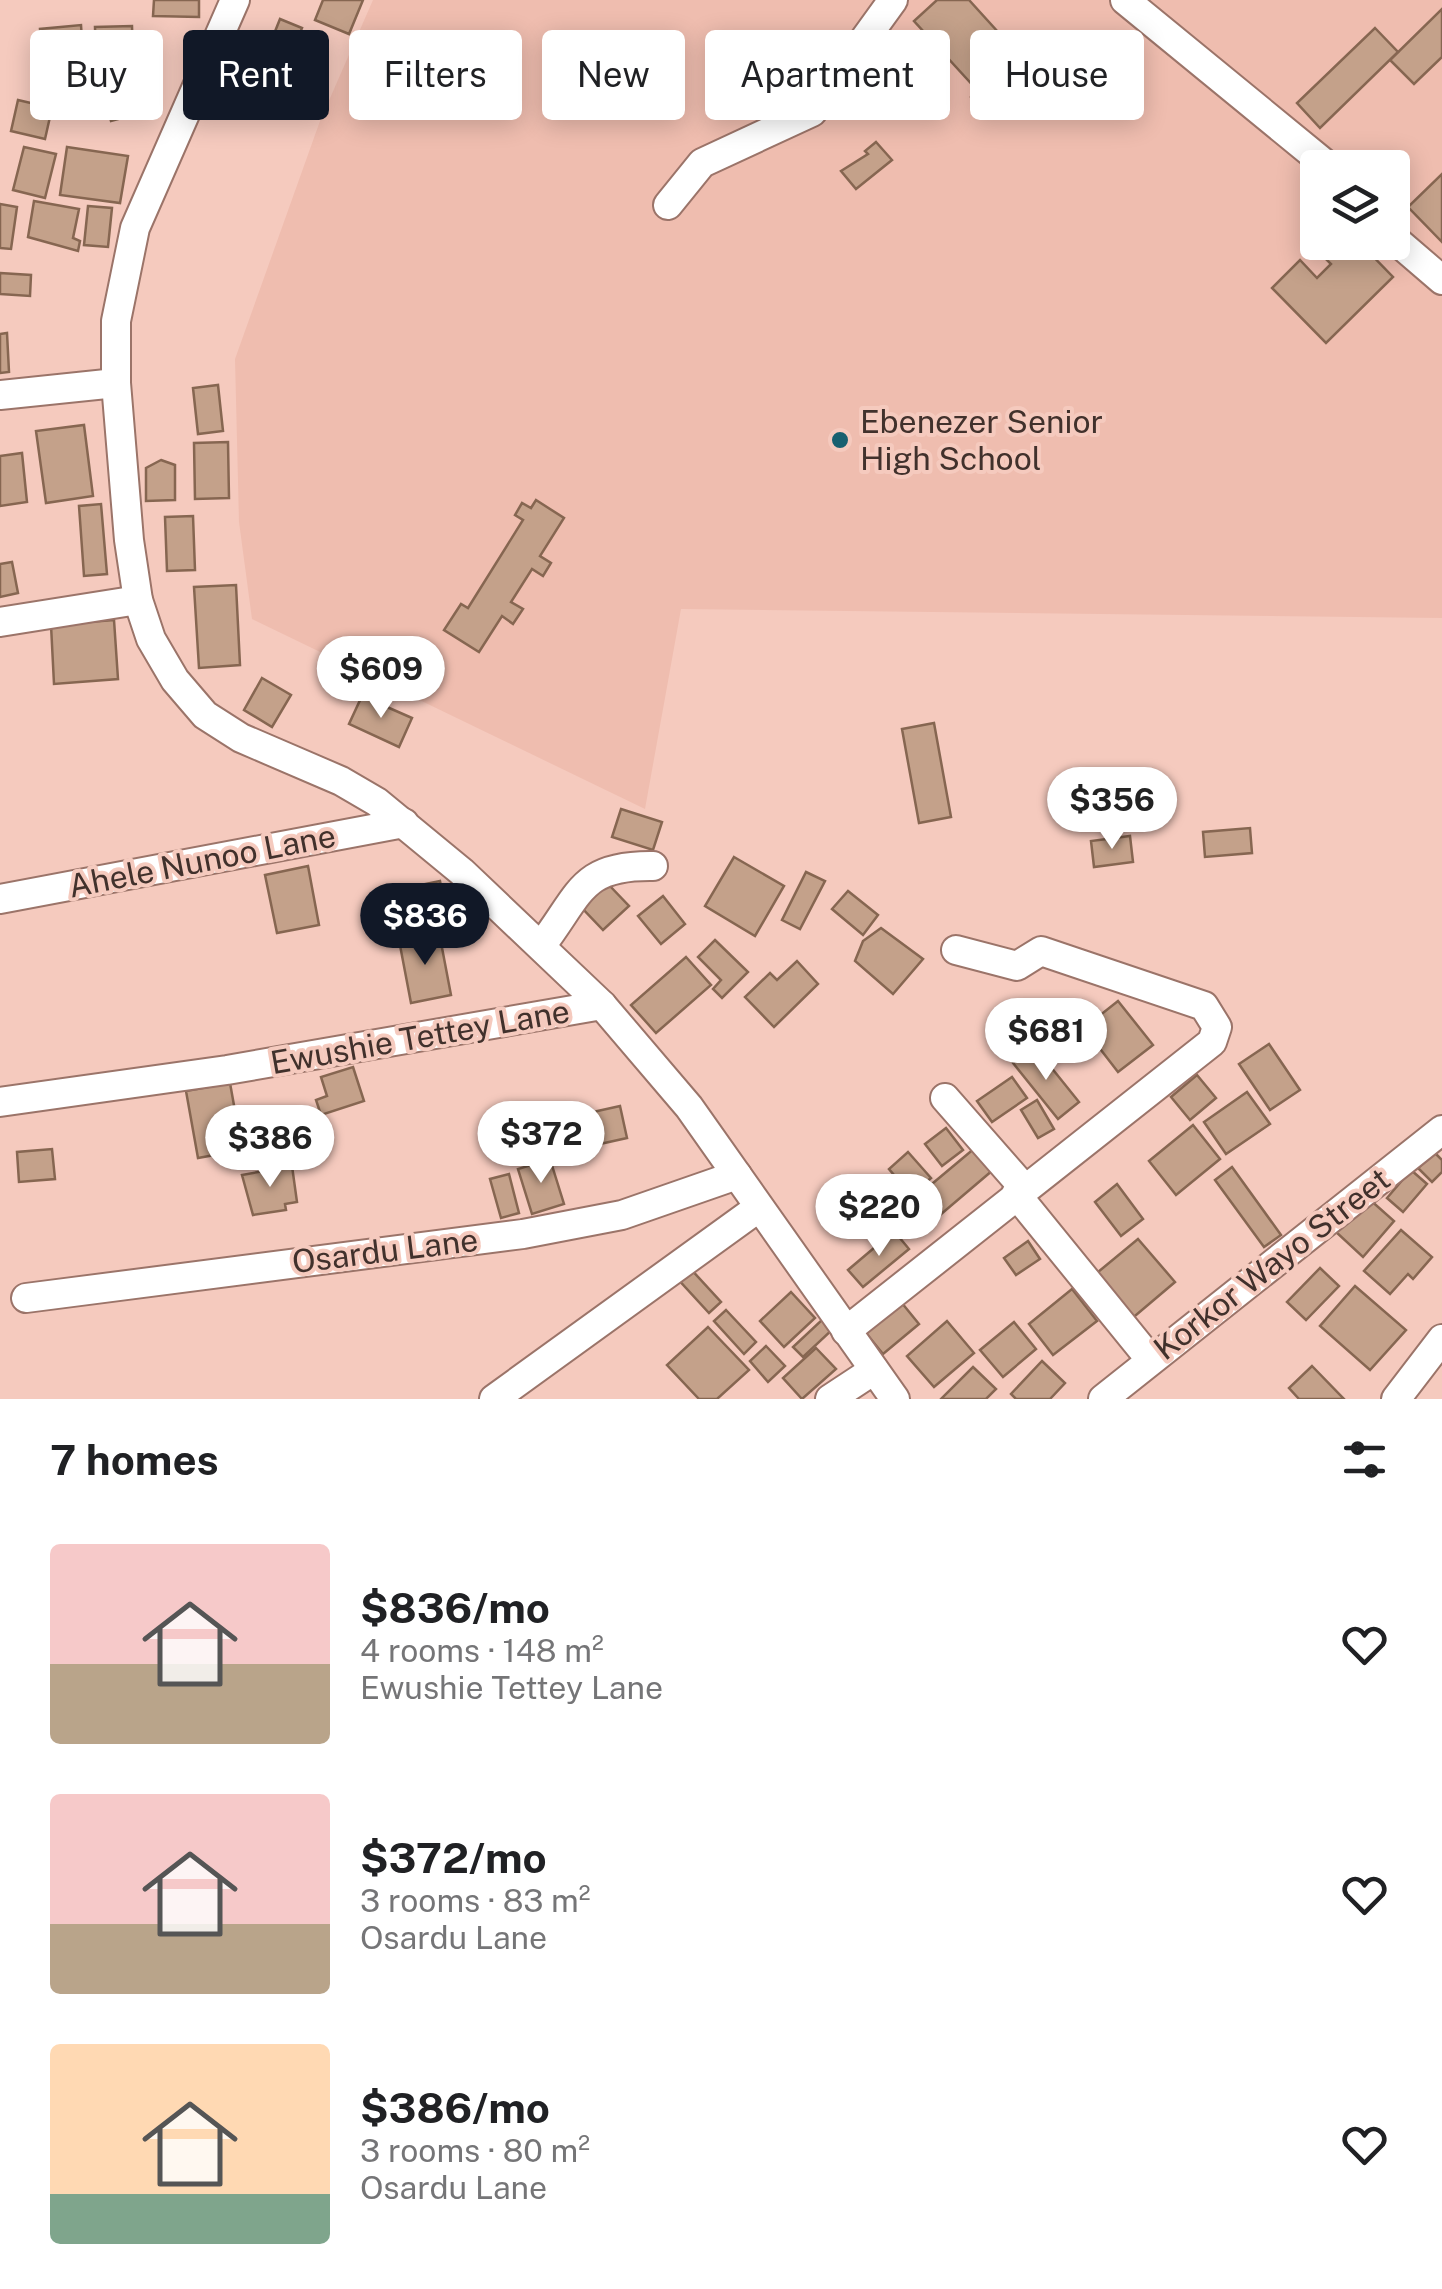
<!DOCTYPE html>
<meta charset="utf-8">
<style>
body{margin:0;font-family:"Public Sans",sans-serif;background:#f2f2f2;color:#202124;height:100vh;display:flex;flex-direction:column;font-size:38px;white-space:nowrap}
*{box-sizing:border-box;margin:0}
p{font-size:32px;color:#757577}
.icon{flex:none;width:55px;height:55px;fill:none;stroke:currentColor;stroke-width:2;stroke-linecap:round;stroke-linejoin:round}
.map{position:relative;height:1399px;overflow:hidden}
.panel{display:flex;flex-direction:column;background:#fff;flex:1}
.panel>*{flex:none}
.guide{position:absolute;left:30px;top:30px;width:1382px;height:90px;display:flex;gap:20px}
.buttons{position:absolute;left:1300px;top:150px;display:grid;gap:20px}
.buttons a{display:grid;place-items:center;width:110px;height:110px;border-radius:10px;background:#fff;box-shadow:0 5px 25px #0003;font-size:50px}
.price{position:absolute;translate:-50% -85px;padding:0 22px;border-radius:35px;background:#fff;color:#222;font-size:32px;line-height:65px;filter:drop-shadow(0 2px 5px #0008)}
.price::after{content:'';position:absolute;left:50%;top:60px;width:30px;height:22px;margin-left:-15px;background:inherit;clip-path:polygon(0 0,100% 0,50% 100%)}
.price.active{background:#111827;color:#fff}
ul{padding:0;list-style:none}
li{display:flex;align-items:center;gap:30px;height:250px;padding:0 50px}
li span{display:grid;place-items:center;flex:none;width:280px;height:200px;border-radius:10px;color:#555}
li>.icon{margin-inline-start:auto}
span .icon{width:120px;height:120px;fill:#fffc;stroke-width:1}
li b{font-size:42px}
h2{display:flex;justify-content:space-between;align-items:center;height:120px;padding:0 50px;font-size:42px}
.pill{padding:0 35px;border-radius:10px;background:#fff;box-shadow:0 5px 25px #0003;font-size:35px;line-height:90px}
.pill.active{background:#111827;color:#fff}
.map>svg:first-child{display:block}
.built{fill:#efbdaf;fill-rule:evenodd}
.building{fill:#c4a18a;stroke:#866651;stroke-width:2.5}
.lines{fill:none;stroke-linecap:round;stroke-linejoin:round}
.minor-casing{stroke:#9b7469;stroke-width:32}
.minor{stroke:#fff;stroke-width:28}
.poi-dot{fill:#186070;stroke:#f5cabe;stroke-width:4}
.labels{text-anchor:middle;stroke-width:8;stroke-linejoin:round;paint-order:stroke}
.poi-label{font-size:32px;fill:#41312c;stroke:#f5cabe;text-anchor:start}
.street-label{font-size:32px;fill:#41312c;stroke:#f5cabe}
</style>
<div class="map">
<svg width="1442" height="1399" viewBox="0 0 1442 1399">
<rect width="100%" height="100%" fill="#f5cabe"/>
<!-- built -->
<path class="built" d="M 373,0 L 1442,0 L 1442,618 L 681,609 L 645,809 L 252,619 L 239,522 L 235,359 L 320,121 ZM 1318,168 L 1392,168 L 1392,242 L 1318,242 Z"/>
<!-- building -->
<g class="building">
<path d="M 154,0 L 199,0 L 199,17 L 153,16 Z"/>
<path d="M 323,0 L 363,0 L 349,34 L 315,20 Z"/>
<path d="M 937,0 L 969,0 L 1018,54 L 1022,50 L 1032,61 L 1032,77 L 1002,104 L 981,108 L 971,97 L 977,90 L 914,21 Z"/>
<path d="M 1442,9 L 1442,57 L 1414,84 L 1390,60 Z"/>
<path d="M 280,19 L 302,28 L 286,68 L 257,56 L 265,36 L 272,39 Z"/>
<path d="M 81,25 L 84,72 L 43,76 L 40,29 Z"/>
<path d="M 132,26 L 133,57 L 96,59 L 95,27 Z"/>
<path d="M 1375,28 L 1398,52 L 1320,128 L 1297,103 Z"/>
<path d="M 149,68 L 159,108 L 111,121 L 100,82 Z"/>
<path d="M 18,100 L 52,108 L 45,139 L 11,131 Z"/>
<path d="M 876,142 L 892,160 L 856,189 L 841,171 L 868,154 L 865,151 Z"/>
<path d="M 24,147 L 56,154 L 45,198 L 13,190 Z"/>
<path d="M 67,147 L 128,156 L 120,203 L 60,195 Z"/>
<path d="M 1442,174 L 1442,242 L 1408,207 Z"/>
<path d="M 34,201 L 79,209 L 73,238 L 80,241 L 78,251 L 28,237 Z"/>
<path d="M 0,204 L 17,207 L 11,249 L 0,248 Z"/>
<path d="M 88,206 L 112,208 L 108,247 L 84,245 Z"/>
<path d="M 1318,242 L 1359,242 L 1393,277 L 1326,343 L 1272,288 L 1300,260 L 1317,278 L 1331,264 L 1314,247 Z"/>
<path d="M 0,273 L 31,275 L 30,296 L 0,294 Z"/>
<path d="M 7,333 L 9,372 L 0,373 L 0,334 Z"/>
<path d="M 218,385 L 223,431 L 198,434 L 193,388 Z"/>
<path d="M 84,425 L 93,496 L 46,503 L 36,431 Z"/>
<path d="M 228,442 L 229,498 L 195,499 L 194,443 Z"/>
<path d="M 22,453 L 27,502 L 0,506 L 0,456 Z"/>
<path d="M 161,460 L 175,465 L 175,500 L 146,501 L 146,468 Z"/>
<path d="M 536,500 L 564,518 L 540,556 L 551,563 L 543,576 L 532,569 L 511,602 L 523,609 L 513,624 L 502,616 L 479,652 L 444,630 L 461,604 L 468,608 L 523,520 L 515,515 L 522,503 L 531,508 Z"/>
<path d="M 101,504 L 107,574 L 84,576 L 79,506 Z"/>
<path d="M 193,516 L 195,570 L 167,571 L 165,517 Z"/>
<path d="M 12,562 L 18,593 L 0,597 L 0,564 Z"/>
<path d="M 236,585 L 240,665 L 199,668 L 194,587 Z"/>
<path d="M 114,620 L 118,679 L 54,684 L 51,625 Z"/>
<path d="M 262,678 L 291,695 L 272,727 L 244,710 Z"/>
<path d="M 362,696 L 412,718 L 399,747 L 349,724 Z"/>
<path d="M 934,723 L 951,817 L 919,823 L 902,729 Z"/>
<path d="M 621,809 L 662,822 L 653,850 L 612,837 Z"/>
<path d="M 1250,828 L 1252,853 L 1205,857 L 1203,832 Z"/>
<path d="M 1130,836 L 1133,862 L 1094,867 L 1091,841 Z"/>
<path d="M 734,857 L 784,886 L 755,936 L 705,906 Z"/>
<path d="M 308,866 L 319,925 L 277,933 L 265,875 Z"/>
<path d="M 806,872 L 825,881 L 800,929 L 782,920 Z"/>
<path d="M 440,881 L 446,913 L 403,922 L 397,890 Z"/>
<path d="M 608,884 L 629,906 L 603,930 L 582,908 Z"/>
<path d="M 848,891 L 878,915 L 863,935 L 832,909 Z"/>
<path d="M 663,896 L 685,924 L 661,944 L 638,916 Z"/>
<path d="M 881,928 L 923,959 L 893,994 L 855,961 L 863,941 Z"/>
<path d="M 439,932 L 451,995 L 411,1003 L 399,940 Z"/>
<path d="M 715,940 L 748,972 L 722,998 L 713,989 L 721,980 L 698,957 Z"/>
<path d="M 686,957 L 711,985 L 656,1033 L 631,1005 Z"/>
<path d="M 797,961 L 818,984 L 774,1027 L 745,997 L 770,973 L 777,980 Z"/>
<path d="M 1118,1001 L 1153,1045 L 1118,1072 L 1084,1028 Z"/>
<path d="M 1269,1044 L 1300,1090 L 1270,1110 L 1239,1064 Z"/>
<path d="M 1034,1046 L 1079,1102 L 1058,1119 L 1013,1063 Z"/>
<path d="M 353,1067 L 364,1101 L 321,1115 L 316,1100 L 327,1096 L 321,1077 Z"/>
<path d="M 1197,1075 L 1216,1098 L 1190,1120 L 1171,1097 Z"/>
<path d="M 1012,1077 L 1027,1098 L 992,1122 L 977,1101 Z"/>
<path d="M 230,1083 L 242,1150 L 198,1158 L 186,1091 Z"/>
<path d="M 1247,1092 L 1270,1124 L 1226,1154 L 1204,1122 Z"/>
<path d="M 1037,1100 L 1054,1129 L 1038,1138 L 1021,1110 Z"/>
<path d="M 620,1106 L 627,1138 L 564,1152 L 557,1120 Z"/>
<path d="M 1193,1125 L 1220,1159 L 1176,1195 L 1149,1161 Z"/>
<path d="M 946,1128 L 963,1150 L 942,1166 L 925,1144 Z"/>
<path d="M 982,1142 L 1000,1164 L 933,1221 L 914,1199 Z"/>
<path d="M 52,1149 L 55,1179 L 19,1182 L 17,1152 Z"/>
<path d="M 908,1152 L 931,1178 L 911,1195 L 889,1169 Z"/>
<path d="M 1435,1153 L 1442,1160 L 1442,1172 L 1432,1182 L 1418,1168 Z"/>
<path d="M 550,1159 L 564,1204 L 532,1214 L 518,1169 Z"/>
<path d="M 292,1166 L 297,1202 L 285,1204 L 286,1210 L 253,1215 L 242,1175 Z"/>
<path d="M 1232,1167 L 1281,1235 L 1264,1247 L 1215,1180 Z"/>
<path d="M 1411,1170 L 1427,1184 L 1403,1212 L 1387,1198 Z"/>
<path d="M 509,1174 L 519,1213 L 501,1218 L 490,1179 Z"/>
<path d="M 1117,1184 L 1143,1219 L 1121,1236 L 1095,1202 Z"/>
<path d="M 1368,1198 L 1394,1221 L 1363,1257 L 1336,1232 Z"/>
<path d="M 1401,1230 L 1432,1257 L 1413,1279 L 1408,1274 L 1390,1294 L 1364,1271 Z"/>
<path d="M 894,1231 L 909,1249 L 863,1287 L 848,1270 Z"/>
<path d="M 1138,1239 L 1175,1282 L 1129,1321 L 1092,1277 Z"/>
<path d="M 1028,1241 L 1040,1259 L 1016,1275 L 1004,1258 Z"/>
<path d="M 688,1266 L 721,1302 L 709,1313 L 676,1277 Z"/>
<path d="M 1320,1268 L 1339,1286 L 1306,1320 L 1287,1302 Z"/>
<path d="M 1355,1286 L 1406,1330 L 1370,1370 L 1320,1326 Z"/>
<path d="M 1072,1289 L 1097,1321 L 1053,1355 L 1029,1324 Z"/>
<path d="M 791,1292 L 815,1318 L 784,1347 L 760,1321 Z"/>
<path d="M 897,1297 L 919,1324 L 883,1354 L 861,1327 Z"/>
<path d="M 726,1310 L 756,1342 L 744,1354 L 714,1321 Z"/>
<path d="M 824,1318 L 833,1329 L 803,1357 L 793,1347 Z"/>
<path d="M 947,1321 L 974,1353 L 934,1387 L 907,1356 Z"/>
<path d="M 1014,1322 L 1036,1349 L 1003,1377 L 980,1350 Z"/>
<path d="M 708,1327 L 749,1370 L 717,1399 L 699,1399 L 667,1365 Z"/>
<path d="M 766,1346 L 785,1366 L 768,1382 L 750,1361 Z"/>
<path d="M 816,1348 L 836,1369 L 802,1399 L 783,1378 Z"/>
<path d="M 1042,1361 L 1065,1383 L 1050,1399 L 1016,1399 L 1011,1394 Z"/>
<path d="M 1312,1366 L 1344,1399 L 1299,1399 L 1289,1388 Z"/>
<path d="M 973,1367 L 996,1389 L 986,1399 L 941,1399 Z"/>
</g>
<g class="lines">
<defs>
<g id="minor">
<path d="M 235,0 L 135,228 L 116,321 L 116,383 L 129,540 L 138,600 L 151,639 L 175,680 L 205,715 L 241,738 L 341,781 L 377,802 L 462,872 L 602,1005 L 689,1107 L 895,1399"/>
<path d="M 1125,0 L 1330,168"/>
<path d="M 668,205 L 702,163 L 812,112 L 893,0"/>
<path d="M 1392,237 L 1442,280"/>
<path d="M 0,395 L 116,383"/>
<path d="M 0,622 L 138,600"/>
<path d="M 0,899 L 404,823"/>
<path d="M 541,946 C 581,894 580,865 653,866"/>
<path d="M 945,1098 L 1024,1188"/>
<path d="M 0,1102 L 227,1070 L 602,1005"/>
<path d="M 1016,1194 L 1150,1359"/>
<path d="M 26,1298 L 523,1234 L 622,1215 L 737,1175"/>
<path d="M 846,1331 L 1212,1042 L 1217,1027 L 1204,1006 L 1041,951 L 1017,966 L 956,950"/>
<path d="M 494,1399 L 758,1208"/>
<path d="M 830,1399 L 874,1370"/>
<path d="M 1103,1399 L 1442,1130"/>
<path d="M 1396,1399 L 1442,1339"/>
</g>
</defs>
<!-- minor casing -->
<use href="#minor" class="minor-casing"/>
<!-- minor -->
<use href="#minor" class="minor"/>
</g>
<!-- markers -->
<circle class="poi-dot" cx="840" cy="440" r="10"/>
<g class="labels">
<!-- poi labels -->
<g class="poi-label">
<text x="860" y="433">Ebenezer Senior<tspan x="860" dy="37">High School</tspan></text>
</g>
<!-- street labels -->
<g class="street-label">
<text transform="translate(202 861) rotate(-11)" y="11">Ahele Nunoo Lane</text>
<text transform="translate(420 1037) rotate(-10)" y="11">Ewushie Tettey Lane</text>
<text transform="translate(385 1251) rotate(-7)" y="11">Osardu Lane</text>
<text transform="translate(1272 1264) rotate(-38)" y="11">Korkor Wayo Street</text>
</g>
</g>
</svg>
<div class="buttons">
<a><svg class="icon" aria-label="layers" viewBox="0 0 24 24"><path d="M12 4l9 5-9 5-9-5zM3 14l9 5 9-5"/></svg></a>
</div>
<b class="price" style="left:381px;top:721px">$609</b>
<b class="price" style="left:1112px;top:852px">$356</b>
<b class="price active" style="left:425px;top:968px">$836</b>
<b class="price" style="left:1046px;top:1083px">$681</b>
<b class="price" style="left:541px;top:1186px">$372</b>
<b class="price" style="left:270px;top:1190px">$386</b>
<b class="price" style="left:879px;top:1259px">$220</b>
<div class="guide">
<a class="pill">Buy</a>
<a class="pill active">Rent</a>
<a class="pill">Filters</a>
<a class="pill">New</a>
<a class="pill">Apartment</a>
<a class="pill">House</a>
</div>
</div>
<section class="panel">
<h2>7 homes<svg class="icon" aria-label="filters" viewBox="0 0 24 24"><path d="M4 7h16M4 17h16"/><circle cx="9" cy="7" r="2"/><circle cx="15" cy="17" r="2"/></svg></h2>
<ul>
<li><span style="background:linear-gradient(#f6c9c9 60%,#b9a48a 0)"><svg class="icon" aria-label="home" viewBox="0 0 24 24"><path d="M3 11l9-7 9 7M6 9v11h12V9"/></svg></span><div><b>$836/mo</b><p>4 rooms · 148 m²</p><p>Ewushie Tettey Lane</p></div><svg class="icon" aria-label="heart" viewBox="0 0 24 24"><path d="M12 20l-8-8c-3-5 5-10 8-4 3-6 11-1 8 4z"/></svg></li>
<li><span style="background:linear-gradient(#f6c9c9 65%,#b9a48a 0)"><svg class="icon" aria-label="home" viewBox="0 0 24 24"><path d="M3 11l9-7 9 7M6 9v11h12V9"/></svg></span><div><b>$372/mo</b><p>3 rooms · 83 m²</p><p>Osardu Lane</p></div><svg class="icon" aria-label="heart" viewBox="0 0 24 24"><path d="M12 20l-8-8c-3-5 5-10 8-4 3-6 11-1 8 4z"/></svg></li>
<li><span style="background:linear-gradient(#ffd9b3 75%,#7fa58c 0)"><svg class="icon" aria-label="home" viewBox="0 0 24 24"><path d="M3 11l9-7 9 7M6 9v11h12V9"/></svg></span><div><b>$386/mo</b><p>3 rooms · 80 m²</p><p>Osardu Lane</p></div><svg class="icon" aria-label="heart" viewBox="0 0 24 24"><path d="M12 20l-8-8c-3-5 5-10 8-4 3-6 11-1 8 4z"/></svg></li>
</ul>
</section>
